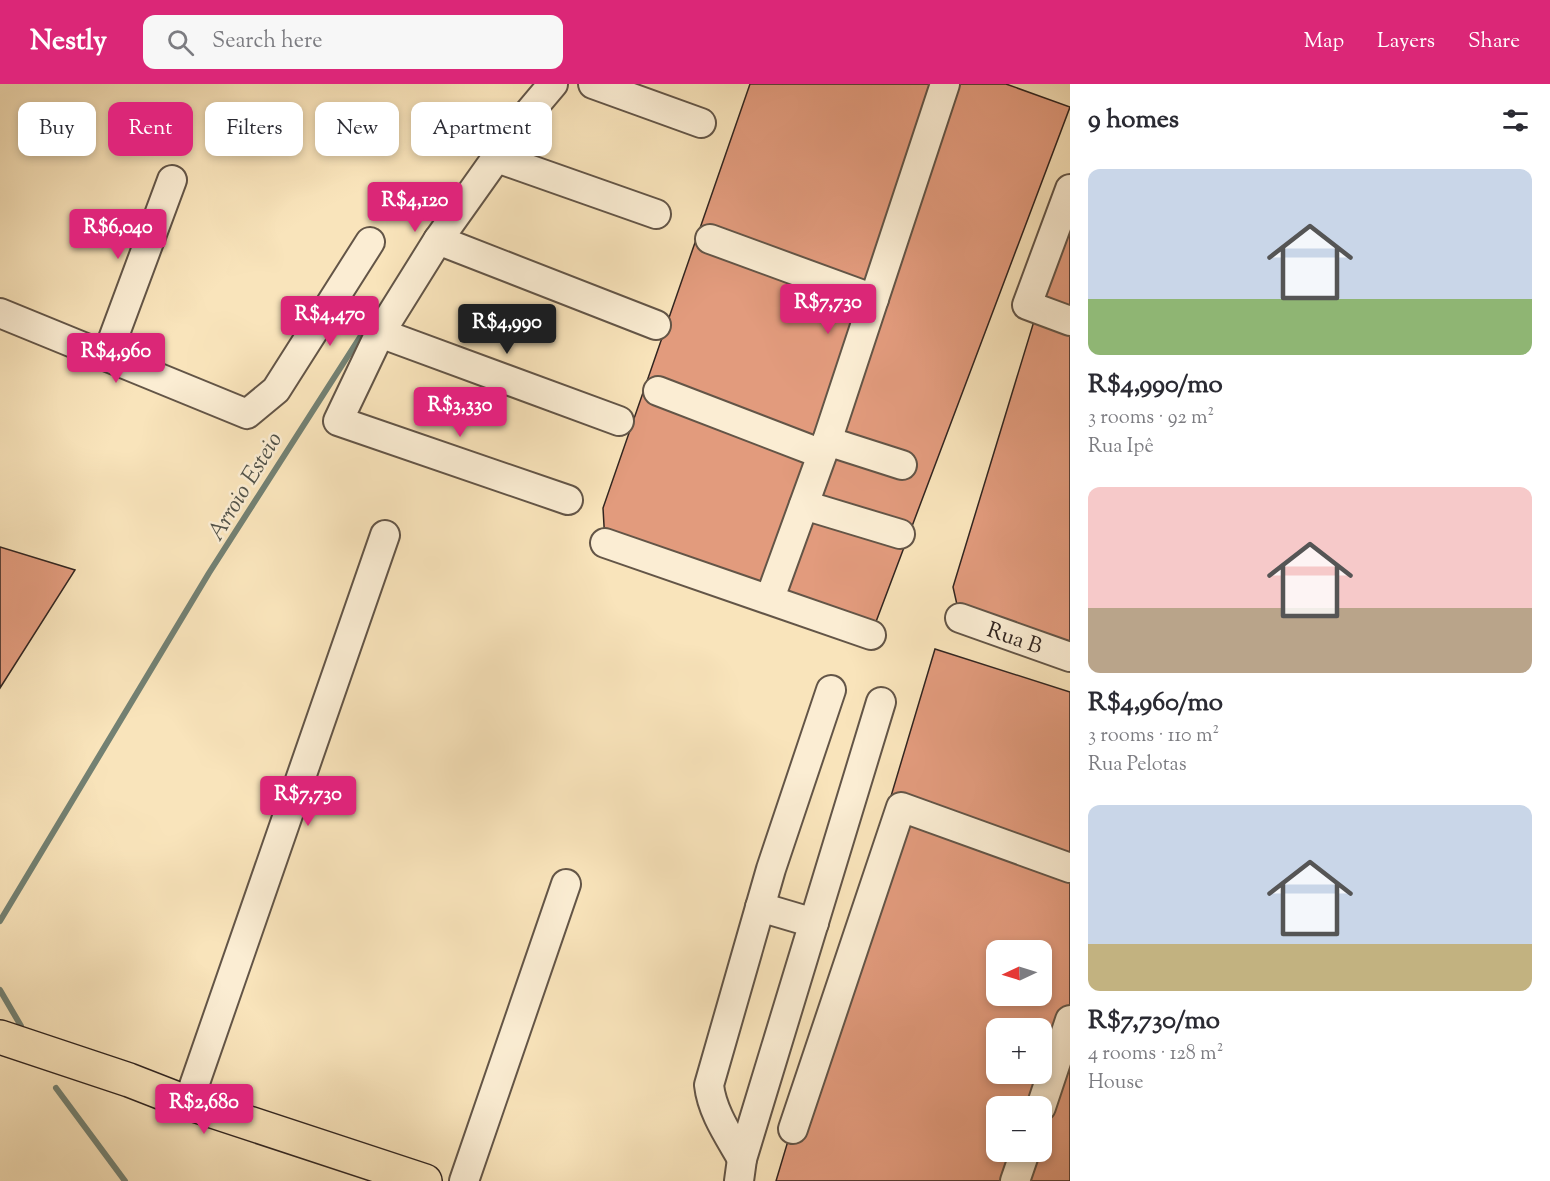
<!DOCTYPE html>
<meta charset="utf-8">
<style>
body{margin:0;font-family:"Sorts Mill Goudy",serif;background:#f7f7f7;color:#2b2b33;height:100vh;display:flex;flex-direction:column;font-size:22px;white-space:nowrap}
*{box-sizing:border-box;margin:0}
p{font-size:20px;color:#7c7c81}
.icon{flex:none;width:33px;height:33px;fill:none;stroke:currentColor;stroke-width:2;stroke-linecap:round;stroke-linejoin:round}
.map{position:relative;flex:1;overflow:hidden}
.side{display:flex;flex-direction:column;background:#fff;width:480px}
.side>*{flex:none}
.hud{position:absolute;left:18px;top:18px;width:570px;height:54px;display:flex;gap:12px}
.needle{width:39px;rotate:266deg}
.tools{position:absolute;left:986px;top:856px;display:grid;gap:12px}
.tools a{display:grid;place-items:center;width:66px;height:66px;border-radius:12px;background:#fff;box-shadow:0 3px 9px #0003;font-size:30px}
.price{position:absolute;translate:-50% -51px;padding:0 14px;border-radius:6px;background:#db2777;color:#fff;font-size:20px;line-height:39px;filter:drop-shadow(0 2px 3px #0008)}
.price::after{content:'';position:absolute;left:50%;top:36px;width:18px;height:14px;margin-left:-9px;background:inherit;clip-path:polygon(0 0,100% 0,50% 100%)}
.price.on{background:#222;color:#fff}
ul{padding:0;list-style:none}
li{display:grid;align-content:center;gap:12px;height:318px;padding:0 18px}
li span{display:grid;place-items:center;height:186px;border-radius:12px;color:#555}
li>.icon{margin-inline-start:auto}
span .icon{width:108px;height:108px;fill:#fffc;stroke-width:1}
li b{font-size:26px}
h2{display:flex;justify-content:space-between;align-items:center;height:72px;padding:0 18px;font-size:26px}
.pill{padding:0 21px;border-radius:12px;background:#fff;box-shadow:0 3px 9px #0003;font-size:21px;line-height:54px}
.pill.on{background:#db2777;color:#fff}
header{display:flex;align-items:center;gap:36px;box-sizing:border-box;height:84px;padding:0 30px;background:#db2777;color:#fff}
header strong{font-size:28px}
nav{display:flex;gap:33px;margin-inline-start:auto;font-size:21px}
.search{width:420px;height:54px;background:#f7f7f7;display:flex;align-items:center;gap:15px;box-sizing:border-box;padding:0 21px;border-radius:12px;color:#7c7c81;font-size:22px}
main{display:flex;flex:1;min-height:0}
.map>svg:first-child{display:block}
.lines{fill:none;stroke-linecap:round;stroke-linejoin:round}
.stream{stroke:#738173;stroke-width:6}
.building{fill:#e29b7d;stroke:#312520;stroke-width:1.5;fill-rule:evenodd}
.minor-casing{stroke:#635547;stroke-width:32}
.major-casing{stroke:#312520;stroke-width:36}
.minor{stroke:#fbedd3;stroke-width:28}
.major{stroke:#f9e4bb;stroke-width:33}
.labels{text-anchor:middle;stroke-width:5;stroke-linejoin:round;paint-order:stroke}
.street-label{font-size:22px;fill:#312520;stroke:#fbedd3}
.water-label{font-size:24px;font-style:italic;fill:#52534a;stroke:#fbedd3}
</style>
<header>
<strong>Nestly</strong>
<div class="search"><svg class="icon" aria-label="search" viewBox="0 0 24 24"><circle cx="10" cy="10" r="6"/><path d="M15 15l6 6"/></svg>Search here</div>
<nav><a>Map</a><a>Layers</a><a>Share</a></nav>
</header>
<main>
<div class="map">
<svg width="1070" height="1097" viewBox="0 0 1070 1097">
<rect width="100%" height="100%" fill="#f9e4bb"/>
<filter id="stains"><feTurbulence type="fractalNoise" baseFrequency=".00333" numOctaves="4"/><feColorMatrix values="0 0 0 0 .2 0 0 0 0 .09 0 0 0 0 .02 0 0 0 .5 -.17"/></filter>
<radialGradient id="worn" r=".72"><stop offset=".6" stop-color="#630" stop-opacity="0"/><stop offset="1" stop-color="#630" stop-opacity=".3"/></radialGradient>
<g class="lines">
<!-- stream -->
<g class="stream">
<path d="M 0,837 L 209,489 L 378,225"/>
<path d="M 0,906 L 21,942"/>
<path d="M 56,1004 L 125,1097"/>
</g>
</g>
<!-- building -->
<g class="building">
<path d="M 750,0 L 1006,0 L 1070,23 L 871,551 L 605,459 L 603,424 Z"/>
<path d="M 1070,119 L 1070,573 L 960,534 L 953,503 Z"/>
<path d="M 0,463 L 75,486 L 0,604 Z"/>
<path d="M 935,565 L 1070,608 L 1070,1097 L 776,1097 ZM 996,867 L 1041,867 L 1041,912 L 996,912 ZM 996,945 L 1041,945 L 1041,990 L 996,990 ZM 996,1023 L 1041,1023 L 1041,1068 L 996,1068 Z"/>
</g>
<g class="lines">
<defs>
<g id="minor">
<path d="M 553,0 L 526,32 L 438,156 L 380,249 L 338,337 L 568,416"/>
<path d="M 593,0 L 701,39"/>
<path d="M 497,74 L 656,130"/>
<path d="M 1070,105 L 1027,221 L 1070,237"/>
<path d="M 710,155 L 874,215"/>
<path d="M 438,156 L 656,241"/>
<path d="M 0,229 L 247,330 L 276,306 L 370,158"/>
<path d="M 380,249 L 619,337"/>
<path d="M 107,271 L 172,96"/>
<path d="M 658,307 L 822,370"/>
<path d="M 827,357 L 902,381"/>
<path d="M 804,421 L 900,450"/>
<path d="M 605,459 L 871,551"/>
<path d="M 770,514 L 827,357 L 945,0"/>
<path d="M 960,534 L 1070,573"/>
<path d="M 760,823 L 814,839"/>
<path d="M 188,1019 L 385,451"/>
<path d="M 1041,1023 L 1070,936"/>
<path d="M 793,1045 L 901,723 L 1070,784"/>
<path d="M 742,1075 C 729,1052 712,1028 709,1001 L 771,785 L 831,606"/>
<path d="M 464,1097 L 566,800"/>
<path d="M 739,1097 L 742,1075 L 881,618"/>
<path d="M 1015,1097 L 1025,1068"/>
</g>
<path id="major" d="M 0,953 L 129,996 L 188,1019 L 425,1097"/>
</defs>
<!-- minor casing -->
<use href="#minor" class="minor-casing"/>
<!-- major casing -->
<use href="#major" class="major-casing"/>
<!-- minor -->
<use href="#minor" class="minor"/>
<!-- major -->
<use href="#major" class="major"/>
</g>
<g class="labels">
<!-- street labels -->
<g class="street-label">
<text transform="translate(1015 553) rotate(19)" y="8">Rua B</text>
</g>
<!-- water labels -->
<g class="water-label">
<text transform="translate(244 402) rotate(-59)" y="8">Arroio Esteio</text>
</g>
</g>
<rect width="100%" height="100%" filter="url(#stains)"/>
<rect width="100%" height="100%" fill="url(#worn)"/>
</svg>
<div class="tools">
<a><svg class="needle" viewBox="-14 -14 28 28"><path d="M0-13l5 13h-10z" fill="#e53935"/><path d="M0 13l5-13h-10z" fill="#7c7c81"/></svg></a>
<a>+</a>
<a>−</a>
</div>
<b class="price" style="left:415px;top:149px">R$4,120</b>
<b class="price" style="left:118px;top:176px">R$6,040</b>
<b class="price" style="left:828px;top:251px">R$7,730</b>
<b class="price" style="left:330px;top:263px">R$4,470</b>
<b class="price on" style="left:507px;top:271px">R$4,990</b>
<b class="price" style="left:116px;top:300px">R$4,960</b>
<b class="price" style="left:460px;top:354px">R$3,330</b>
<b class="price" style="left:308px;top:743px">R$7,730</b>
<b class="price" style="left:204px;top:1051px">R$2,680</b>
<div class="hud">
<a class="pill">Buy</a>
<a class="pill on">Rent</a>
<a class="pill">Filters</a>
<a class="pill">New</a>
<a class="pill">Apartment</a>
</div>
</div>
<section class="side">
<h2>9 homes<svg class="icon" aria-label="filters" viewBox="0 0 24 24"><path d="M4 7h16M4 17h16"/><circle cx="9" cy="7" r="2"/><circle cx="15" cy="17" r="2"/></svg></h2>
<ul>
<li><span style="background:linear-gradient(#c9d6e8 70%,#8fb573 0)"><svg class="icon" aria-label="home" viewBox="0 0 24 24"><path d="M3 11l9-7 9 7M6 9v11h12V9"/></svg></span><div><b>R$4,990/mo</b><p>3 rooms · 92 m²</p><p>Rua Ipê</p></div></li>
<li><span style="background:linear-gradient(#f6c9c9 65%,#b9a48a 0)"><svg class="icon" aria-label="home" viewBox="0 0 24 24"><path d="M3 11l9-7 9 7M6 9v11h12V9"/></svg></span><div><b>R$4,960/mo</b><p>3 rooms · 110 m²</p><p>Rua Pelotas</p></div></li>
<li><span style="background:linear-gradient(#c9d6e8 75%,#c2b280 0)"><svg class="icon" aria-label="home" viewBox="0 0 24 24"><path d="M3 11l9-7 9 7M6 9v11h12V9"/></svg></span><div><b>R$7,730/mo</b><p>4 rooms · 128 m²</p><p>House</p></div></li>
</ul>
</section>
</main>
